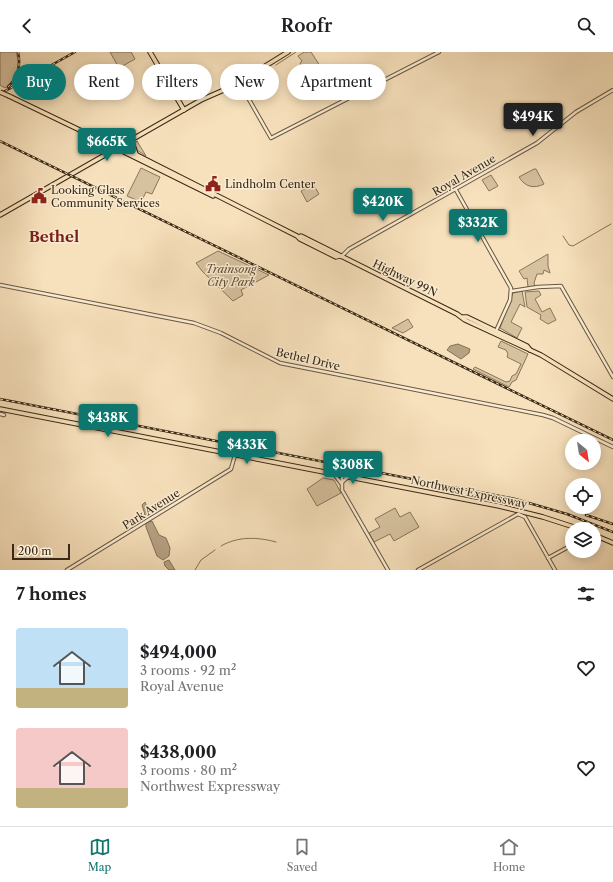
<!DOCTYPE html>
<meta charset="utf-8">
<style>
body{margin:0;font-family:"Libre Caslon Text",serif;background:#f2f2f2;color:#202124;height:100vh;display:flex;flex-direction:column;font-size:15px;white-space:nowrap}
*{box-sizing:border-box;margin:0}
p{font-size:13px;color:#757577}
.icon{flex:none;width:22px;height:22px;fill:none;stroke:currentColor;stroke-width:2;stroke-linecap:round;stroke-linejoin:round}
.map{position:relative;height:518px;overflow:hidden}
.side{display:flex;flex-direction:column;background:#fff;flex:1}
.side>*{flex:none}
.banner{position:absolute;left:12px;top:12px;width:400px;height:36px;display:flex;gap:8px}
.needle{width:26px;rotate:150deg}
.fabs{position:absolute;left:565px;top:382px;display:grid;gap:8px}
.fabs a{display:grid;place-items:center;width:36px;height:36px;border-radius:50%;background:#fff;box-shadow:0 2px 10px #0003;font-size:20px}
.scale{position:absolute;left:12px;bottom:10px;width:58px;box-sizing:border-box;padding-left:4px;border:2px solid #392915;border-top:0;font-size:11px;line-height:14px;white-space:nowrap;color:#392915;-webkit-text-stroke:3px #faecd3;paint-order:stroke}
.price{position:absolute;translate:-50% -34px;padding:0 9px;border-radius:4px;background:#0f766e;color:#fff;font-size:13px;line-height:26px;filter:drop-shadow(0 1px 2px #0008)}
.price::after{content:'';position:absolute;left:50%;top:24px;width:12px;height:9px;margin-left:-6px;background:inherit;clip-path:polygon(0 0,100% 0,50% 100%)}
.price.current{background:#222;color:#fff}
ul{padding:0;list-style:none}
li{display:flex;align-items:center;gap:12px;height:100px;padding:0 16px}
li span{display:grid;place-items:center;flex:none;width:112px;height:80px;border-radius:4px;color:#555}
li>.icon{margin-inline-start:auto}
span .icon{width:48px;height:48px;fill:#fffc;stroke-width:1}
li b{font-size:17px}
h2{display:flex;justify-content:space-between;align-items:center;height:48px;padding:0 16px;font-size:17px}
.chip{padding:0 14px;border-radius:18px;background:#fff;box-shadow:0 2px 10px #0003;font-size:14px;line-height:36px}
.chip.current{background:#0f766e;color:#fff}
header{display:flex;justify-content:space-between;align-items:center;height:52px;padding:0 16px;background:#fff;font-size:18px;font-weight:600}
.tabs{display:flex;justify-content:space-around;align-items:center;height:56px;border-top:1px solid #e0e0e0;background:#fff;font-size:11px;color:#757577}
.tabs a{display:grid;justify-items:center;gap:2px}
.tabs .current{color:#0f766e}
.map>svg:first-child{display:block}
.green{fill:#d7c2a0;stroke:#88765a}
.water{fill:#b6a283;stroke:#847257}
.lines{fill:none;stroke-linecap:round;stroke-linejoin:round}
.stream{stroke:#847257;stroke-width:1}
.minor-casing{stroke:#68573f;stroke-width:4.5}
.major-casing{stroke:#392915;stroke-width:5.5}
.minor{stroke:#faecd3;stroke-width:2.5}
.major{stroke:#f7e1bc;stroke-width:3.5}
.rail-casing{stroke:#392915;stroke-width:2.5}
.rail{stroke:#faecd3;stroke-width:1;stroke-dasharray:3;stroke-linecap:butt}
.major-bridge-casing{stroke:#392915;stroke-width:5.5;stroke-linecap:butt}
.major-bridge{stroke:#f7e1bc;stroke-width:3.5}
.labels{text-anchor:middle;stroke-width:3;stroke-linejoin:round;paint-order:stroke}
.street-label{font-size:11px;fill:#392915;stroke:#faecd3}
.poi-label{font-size:11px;fill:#392915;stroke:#faecd3;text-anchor:start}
.park-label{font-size:11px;font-style:italic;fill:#604f38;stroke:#faecd3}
.district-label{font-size:15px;font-weight:bold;fill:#7a1f14;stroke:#faecd3}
</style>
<header><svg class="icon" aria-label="back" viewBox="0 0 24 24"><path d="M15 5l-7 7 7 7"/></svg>Roofr<svg class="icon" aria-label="search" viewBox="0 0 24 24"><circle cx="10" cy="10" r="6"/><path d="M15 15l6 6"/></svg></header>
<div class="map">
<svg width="613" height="518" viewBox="0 0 613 518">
<rect width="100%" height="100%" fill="#f7e1bc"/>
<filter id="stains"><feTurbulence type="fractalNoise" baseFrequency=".005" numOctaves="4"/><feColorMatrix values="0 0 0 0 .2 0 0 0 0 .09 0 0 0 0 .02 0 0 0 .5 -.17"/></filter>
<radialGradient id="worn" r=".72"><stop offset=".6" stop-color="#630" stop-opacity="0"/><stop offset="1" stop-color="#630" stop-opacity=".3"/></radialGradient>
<!-- green -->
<g class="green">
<path d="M 0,0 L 16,0 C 21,14 16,27 5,36 L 0,33 Z"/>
<path d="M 110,0 L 131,0 L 135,7 L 119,16 Z"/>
<path d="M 304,0 L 311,0 L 322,17 L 308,25 L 300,11 L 302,9 L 298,4 Z"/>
<path d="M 137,89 L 146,104 L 137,98 L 135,92 Z"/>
<path d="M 141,116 L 160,125 L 152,142 L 146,140 L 141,150 L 127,144 Z"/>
<path d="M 534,117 L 536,117 L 544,132 C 534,137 525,135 519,125 Z"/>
<path d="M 491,123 L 498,134 L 489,139 L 482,128 Z"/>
<path d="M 313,132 L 319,142 L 307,150 L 301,139 Z"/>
<path d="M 218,199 L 269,223 L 241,238 L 243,243 L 233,249 L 202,219 L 196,211 Z"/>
<path d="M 548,202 L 548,214 L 550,221 L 544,218 L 543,222 L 537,222 L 534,231 L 535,234 L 528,235 L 527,226 L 524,227 L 519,219 Z"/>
<path d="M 522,239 L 525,255 L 520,252 L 511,270 L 522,276 L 517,286 L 500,276 L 513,241 Z"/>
<path d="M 539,239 L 541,243 L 535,247 L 542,260 L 550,256 L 556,268 L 548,272 L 540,267 L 541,263 L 527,255 L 525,240 Z"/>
<path d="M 408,267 L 413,275 L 403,281 L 392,276 Z"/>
<path d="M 501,289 L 528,302 L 516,328 L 512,330 L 509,335 L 473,317 L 475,315 L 506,330 L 510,329 L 512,324 L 516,322 L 521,312 L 507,305 L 508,302 L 506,298 L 498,295 Z"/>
<path d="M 323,426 L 334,428 L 341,441 L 317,454 L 307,437 Z"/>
<path d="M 395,456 L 400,465 L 410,460 L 419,475 L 394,489 L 390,482 L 374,490 L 369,481 L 380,475 L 375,467 Z"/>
</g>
<!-- water -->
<g class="water">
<path d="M 458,292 L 470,297 L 469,301 L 461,307 L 447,298 L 450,294 Z"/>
<path d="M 145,450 L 151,464 L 149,465 L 145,463 L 142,453 Z"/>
<path d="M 152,469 L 159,483 L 166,486 L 170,496 L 169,504 L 163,508 L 157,504 L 146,475 L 146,471 Z"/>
<path d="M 169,508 L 175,518 L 169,518 L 165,514 L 164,510 Z"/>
</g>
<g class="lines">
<!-- stream -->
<g class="stream">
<path d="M 276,13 L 296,0"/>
<path d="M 563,184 L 569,193 L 573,194 L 611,172"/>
<path d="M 221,494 C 238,484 258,485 276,490"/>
<path d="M 195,518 L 201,508 L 215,498"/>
</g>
<defs>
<g id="minor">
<path d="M 239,30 L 271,86 L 439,0"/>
<path d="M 456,138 L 511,236 L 510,248 L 496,279"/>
<path d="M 341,205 L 349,197 L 537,91 L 576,60 L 613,38"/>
<path d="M 0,233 L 194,271 L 221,281 L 280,311 L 543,363 L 553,366 L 613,395"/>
<path d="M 512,239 L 538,235 L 561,234 L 613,325"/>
<path d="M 0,362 L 4,363"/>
<path d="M 334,422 L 341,431 L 348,425"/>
<path d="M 342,423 L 342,438 L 388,518"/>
<path d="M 548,506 L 572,493"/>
<path d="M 67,518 L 231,417 L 235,403"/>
<path d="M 418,518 L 518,462 L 525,465 L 555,518"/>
</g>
<g id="major">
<path d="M 150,0 L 184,58"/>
<path d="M 9,44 L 117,96 L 131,100 L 297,184 L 300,187 L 336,205 L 339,204"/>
<path d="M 133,87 L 132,91 L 136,102"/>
<path d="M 122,99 L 213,144"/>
<path d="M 0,163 L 201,48 L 233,34 L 288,0"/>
<path d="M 299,185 L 301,184 L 457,262 L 465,268 L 541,303 L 613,347"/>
<path d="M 463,265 L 467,265 L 527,294 L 530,298"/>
<path d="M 0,357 L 499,454 L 543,465 L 580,477"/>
<path d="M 594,483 L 613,491"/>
</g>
</defs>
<!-- minor casing -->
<use href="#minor" class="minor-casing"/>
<!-- major casing -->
<use href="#major" class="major-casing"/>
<!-- minor -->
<use href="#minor" class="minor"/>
<!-- major -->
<use href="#major" class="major"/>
<defs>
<g id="rail">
<path d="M 8,35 C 18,26 21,13 18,0"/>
<path d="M 0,42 L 75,0"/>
<path d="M 0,89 L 613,388"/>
<path d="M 0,347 L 515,447 L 567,462 L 613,480"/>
<path d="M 586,463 L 613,472"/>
</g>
</defs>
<!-- rail casing -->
<use href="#rail" class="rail-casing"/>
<!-- rail -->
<use href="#rail" class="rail"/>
<defs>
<path id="major-bridge" d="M 0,40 L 9,44"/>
</defs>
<!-- major-bridge casing -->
<use href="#major-bridge" class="major-bridge-casing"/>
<!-- major-bridge -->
<use href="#major-bridge" class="major-bridge"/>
</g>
<!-- icons -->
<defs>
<symbol id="civic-bare" viewBox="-9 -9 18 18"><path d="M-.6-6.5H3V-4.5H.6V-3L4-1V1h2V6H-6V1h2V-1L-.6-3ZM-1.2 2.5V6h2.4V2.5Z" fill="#8f2418" stroke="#faecd3" stroke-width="2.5" paint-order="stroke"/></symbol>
</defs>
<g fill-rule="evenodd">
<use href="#civic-bare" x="202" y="121" width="22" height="22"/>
<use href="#civic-bare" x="28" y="133" width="22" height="22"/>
</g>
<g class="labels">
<!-- street labels -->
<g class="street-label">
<text transform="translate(464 123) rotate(-30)" y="4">Royal Avenue</text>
<text transform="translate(405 226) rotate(26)" y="4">Highway 99N</text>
<text transform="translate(308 307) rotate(13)" y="4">Bethel Drive</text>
<text transform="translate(469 440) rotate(12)" y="4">Northwest Expressway</text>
<text transform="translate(151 457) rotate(-32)" y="4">Park Avenue</text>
</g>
<!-- poi labels -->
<g class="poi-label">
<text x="225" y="136">Lindholm Center</text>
<text x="51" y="142">Looking Glass<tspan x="51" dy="13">Community Services</tspan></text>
</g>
<!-- park labels -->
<g class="park-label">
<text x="231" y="221">Trainsong<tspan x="231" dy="13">City Park</tspan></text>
</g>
<!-- district labels -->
<g class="district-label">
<text x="54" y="190">Bethel</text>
</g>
</g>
<rect width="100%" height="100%" filter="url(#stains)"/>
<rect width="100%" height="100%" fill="url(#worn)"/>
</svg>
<div class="fabs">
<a><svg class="needle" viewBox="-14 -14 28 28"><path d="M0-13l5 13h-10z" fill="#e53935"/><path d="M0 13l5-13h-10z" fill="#757577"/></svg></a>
<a><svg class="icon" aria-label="locate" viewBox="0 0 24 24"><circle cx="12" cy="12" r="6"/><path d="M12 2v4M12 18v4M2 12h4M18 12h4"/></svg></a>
<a><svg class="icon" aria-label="layers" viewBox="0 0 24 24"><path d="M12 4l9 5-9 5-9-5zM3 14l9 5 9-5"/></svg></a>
</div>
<div class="scale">200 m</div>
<b class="price current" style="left:533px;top:85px">$494K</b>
<b class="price" style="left:107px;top:110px">$665K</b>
<b class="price" style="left:383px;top:170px">$420K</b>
<b class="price" style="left:478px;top:191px">$332K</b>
<b class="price" style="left:108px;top:386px">$438K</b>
<b class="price" style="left:247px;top:413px">$433K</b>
<b class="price" style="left:353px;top:433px">$308K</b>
<div class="banner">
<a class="chip current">Buy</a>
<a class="chip">Rent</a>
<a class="chip">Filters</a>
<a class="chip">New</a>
<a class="chip">Apartment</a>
</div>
</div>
<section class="side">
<h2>7 homes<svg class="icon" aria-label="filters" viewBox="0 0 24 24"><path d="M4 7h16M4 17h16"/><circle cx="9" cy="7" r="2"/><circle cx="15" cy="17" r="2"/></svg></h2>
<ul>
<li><span style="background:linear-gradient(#bfe0f5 75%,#c2b280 0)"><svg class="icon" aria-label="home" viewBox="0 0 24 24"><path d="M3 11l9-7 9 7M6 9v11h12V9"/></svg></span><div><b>$494,000</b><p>3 rooms · 92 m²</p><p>Royal Avenue</p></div><svg class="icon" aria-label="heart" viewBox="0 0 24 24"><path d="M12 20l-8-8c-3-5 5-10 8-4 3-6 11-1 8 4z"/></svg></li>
<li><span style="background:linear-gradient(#f6c9c9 75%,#c2b280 0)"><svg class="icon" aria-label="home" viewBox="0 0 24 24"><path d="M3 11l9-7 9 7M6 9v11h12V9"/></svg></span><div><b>$438,000</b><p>3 rooms · 80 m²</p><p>Northwest Expressway</p></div><svg class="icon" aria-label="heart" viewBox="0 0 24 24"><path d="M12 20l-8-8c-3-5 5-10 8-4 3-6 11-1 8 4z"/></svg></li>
</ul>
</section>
<nav class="tabs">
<a class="current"><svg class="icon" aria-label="map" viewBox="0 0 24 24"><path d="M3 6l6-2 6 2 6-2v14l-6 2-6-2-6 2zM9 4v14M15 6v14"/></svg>Map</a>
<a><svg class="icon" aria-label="saved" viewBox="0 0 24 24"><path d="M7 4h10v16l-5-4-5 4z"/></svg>Saved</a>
<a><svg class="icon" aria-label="home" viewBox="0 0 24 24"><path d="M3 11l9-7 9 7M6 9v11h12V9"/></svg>Home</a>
</nav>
